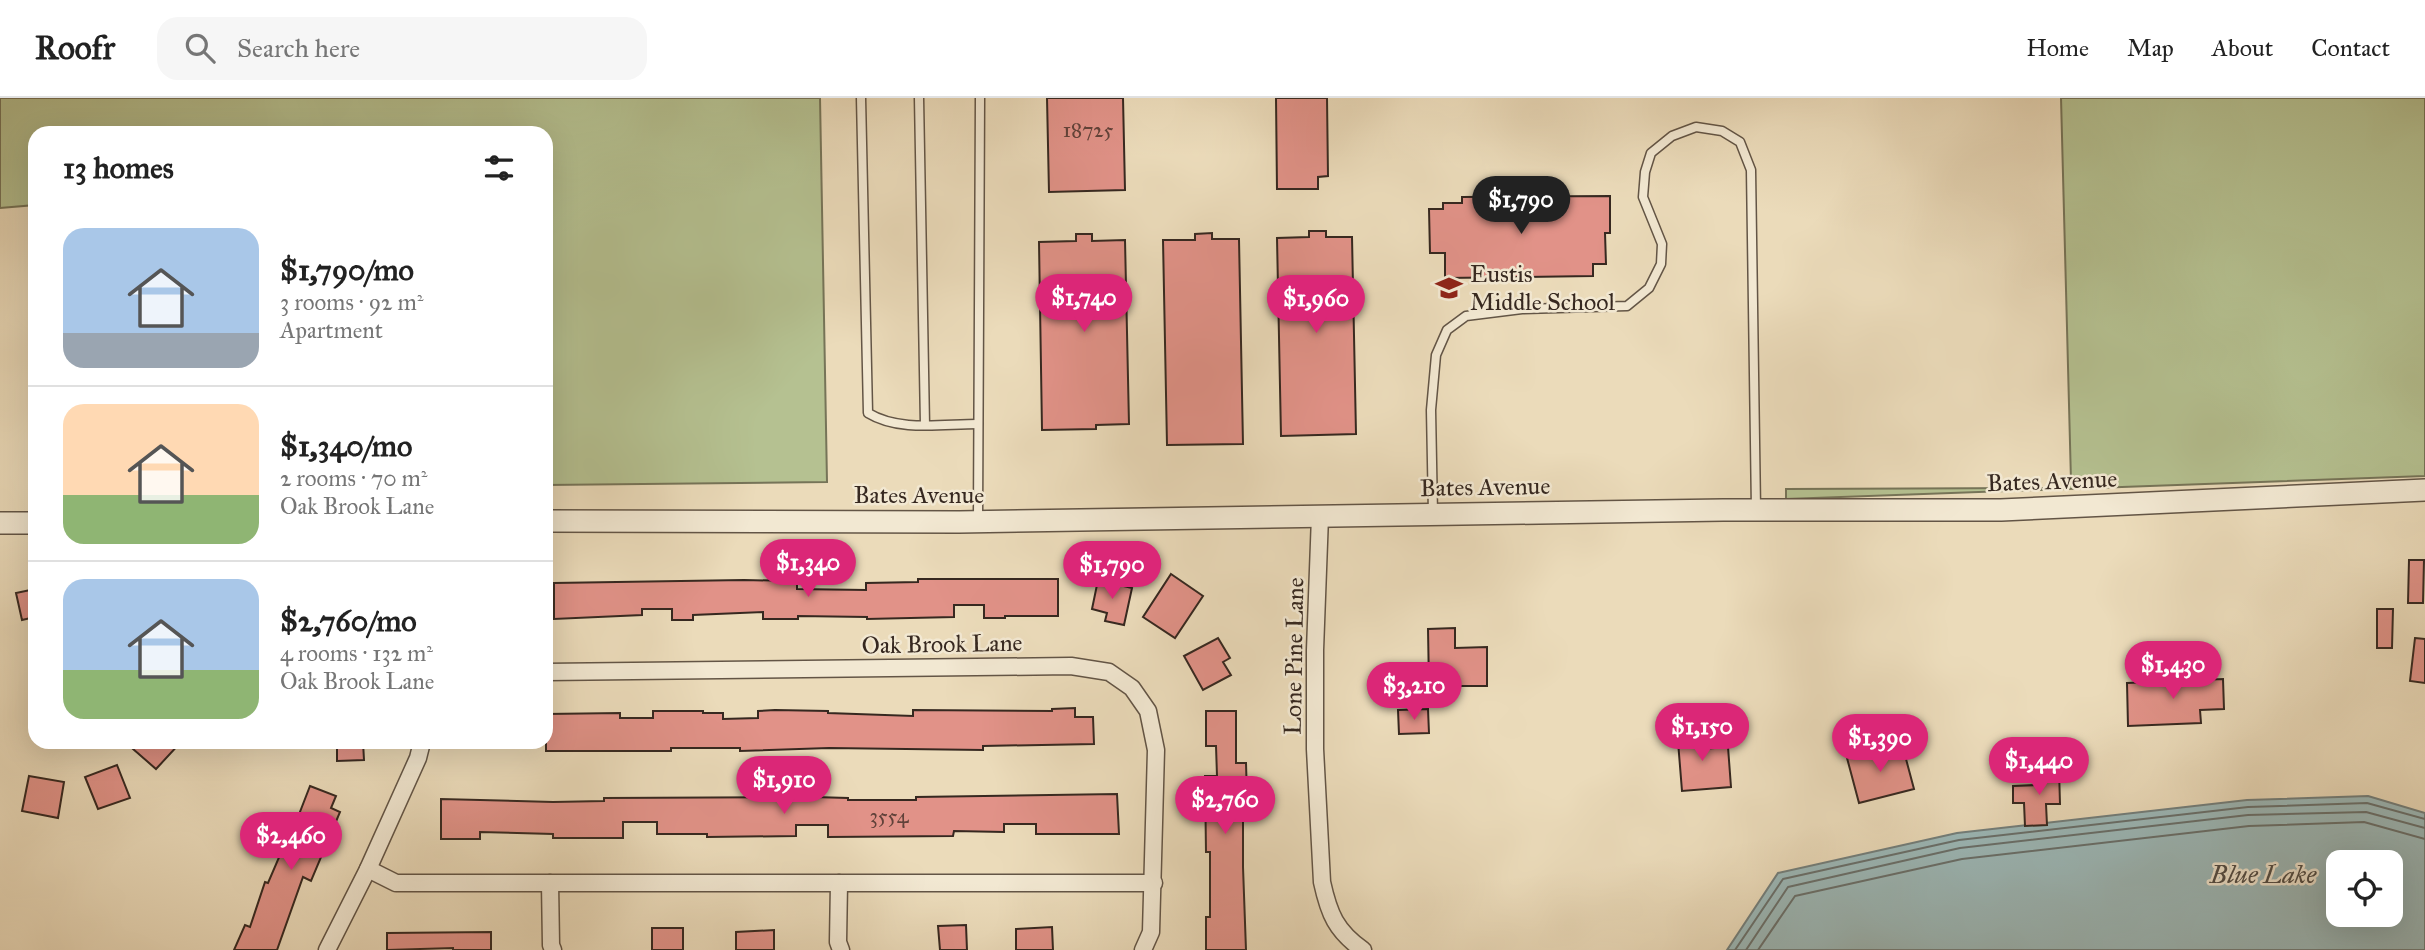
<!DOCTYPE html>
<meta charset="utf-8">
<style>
body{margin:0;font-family:"IM FELL Great Primer",serif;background:#f6f6f6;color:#222;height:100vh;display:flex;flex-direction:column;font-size:26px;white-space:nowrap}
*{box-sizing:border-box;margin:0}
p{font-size:23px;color:#767676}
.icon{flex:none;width:38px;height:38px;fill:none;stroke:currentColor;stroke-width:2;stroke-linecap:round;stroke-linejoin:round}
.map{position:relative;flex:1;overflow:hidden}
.side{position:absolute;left:28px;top:28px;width:525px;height:623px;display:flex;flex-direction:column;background:#fff;border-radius:21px;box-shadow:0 7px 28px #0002}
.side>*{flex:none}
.buttons{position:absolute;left:2326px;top:752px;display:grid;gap:14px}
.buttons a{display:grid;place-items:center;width:77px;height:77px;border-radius:14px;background:#fff;box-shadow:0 7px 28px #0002;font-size:35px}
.price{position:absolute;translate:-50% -60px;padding:0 16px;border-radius:24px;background:#db2777;color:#fff;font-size:23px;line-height:46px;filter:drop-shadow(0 2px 4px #0008)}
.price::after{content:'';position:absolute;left:50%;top:42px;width:21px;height:16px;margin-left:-10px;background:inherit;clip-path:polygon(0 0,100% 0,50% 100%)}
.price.active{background:#222;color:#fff}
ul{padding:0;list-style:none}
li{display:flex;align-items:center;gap:21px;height:175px;padding:0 35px}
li+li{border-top:2px solid #e0e0e0}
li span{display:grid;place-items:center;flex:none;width:196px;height:140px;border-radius:21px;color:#555}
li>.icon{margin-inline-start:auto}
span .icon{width:84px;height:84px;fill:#fffc;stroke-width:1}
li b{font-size:30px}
h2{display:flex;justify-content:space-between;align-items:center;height:84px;padding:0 35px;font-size:30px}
header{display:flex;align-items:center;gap:42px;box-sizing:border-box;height:98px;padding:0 35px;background:#fff;border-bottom:2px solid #e0e0e0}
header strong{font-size:33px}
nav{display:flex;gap:38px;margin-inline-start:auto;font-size:24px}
.search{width:490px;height:63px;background:#f6f6f6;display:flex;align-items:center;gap:18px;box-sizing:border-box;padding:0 24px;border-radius:21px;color:#767676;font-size:26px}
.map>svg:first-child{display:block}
.green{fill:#b5c191;stroke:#767458;stroke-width:2}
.water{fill:#9cb9b9;stroke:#737f7c;stroke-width:2;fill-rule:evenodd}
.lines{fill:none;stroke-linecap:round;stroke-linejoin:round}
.shore{stroke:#69706c;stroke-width:2}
.building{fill:#e19288;stroke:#362820;stroke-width:2}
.service-casing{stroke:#635546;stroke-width:11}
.minor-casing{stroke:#635546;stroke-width:19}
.tertiary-casing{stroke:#635546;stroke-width:24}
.service{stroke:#f2e8d2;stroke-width:8}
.minor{stroke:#f2e8d2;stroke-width:16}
.tertiary{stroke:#f2e8d2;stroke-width:21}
.labels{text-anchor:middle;stroke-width:5;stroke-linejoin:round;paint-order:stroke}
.number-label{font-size:21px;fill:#61423a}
.poi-label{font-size:24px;fill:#362820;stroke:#f2e8d2;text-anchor:start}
.street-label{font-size:24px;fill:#362820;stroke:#f2e8d2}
.water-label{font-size:26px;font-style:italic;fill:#504c46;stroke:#f2e8d2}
</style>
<header>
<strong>Roofr</strong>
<div class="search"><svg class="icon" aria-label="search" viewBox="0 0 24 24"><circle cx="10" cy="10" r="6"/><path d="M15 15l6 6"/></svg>Search here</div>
<nav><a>Home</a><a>Map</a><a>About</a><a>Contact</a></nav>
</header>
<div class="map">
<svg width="2425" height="852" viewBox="0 0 2425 852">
<rect width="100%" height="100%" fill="#ebdbba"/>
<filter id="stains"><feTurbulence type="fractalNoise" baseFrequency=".00286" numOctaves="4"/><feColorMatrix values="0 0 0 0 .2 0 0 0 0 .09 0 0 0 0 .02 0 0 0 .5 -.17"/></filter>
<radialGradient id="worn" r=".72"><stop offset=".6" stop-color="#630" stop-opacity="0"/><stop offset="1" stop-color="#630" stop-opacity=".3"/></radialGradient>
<!-- green -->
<g class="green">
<path d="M 0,0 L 820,0 L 827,384 L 546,387 L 546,35 L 35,35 L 35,107 L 0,110 Z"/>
<path d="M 2061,0 L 2425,0 L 2425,378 L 1786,401 L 1786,391 L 2063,390 L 2068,388 L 2071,383 Z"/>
</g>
<!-- water -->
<path class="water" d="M 2368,698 L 2425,715 L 2425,852 L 1727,852 L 1778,775 L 1957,735 L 2247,702 ZM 2338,765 L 2390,765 L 2390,817 L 2338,817 Z"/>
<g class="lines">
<!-- shore -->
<g class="shore">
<path d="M 1735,852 L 1783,781 L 1959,742 L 2248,709 L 2367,705 L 2425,721"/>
<path d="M 1746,852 L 1788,789 L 1960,750 L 2248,717 L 2366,714 L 2425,730"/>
<path d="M 1758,852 L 1795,798 L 1962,761 L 2249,728 L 2364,724 L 2425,741"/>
</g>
</g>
<!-- building -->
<g class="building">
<path d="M 1047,0 L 1123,0 L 1125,92 L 1049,94 Z"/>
<path d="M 1276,0 L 1327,0 L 1328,78 L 1318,79 L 1318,91 L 1277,91 Z"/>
<path d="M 1610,98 L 1610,135 L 1605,135 L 1606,166 L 1593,166 L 1593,178 L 1445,180 L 1445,155 L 1430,155 L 1429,111 L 1443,111 L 1443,105 L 1462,105 L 1462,99 Z"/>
<path d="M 1309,133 L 1326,133 L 1326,139 L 1352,139 L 1356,336 L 1281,338 L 1277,140 L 1309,139 Z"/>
<path d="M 1212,135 L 1212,141 L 1239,141 L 1243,346 L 1167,347 L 1163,142 L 1195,142 L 1195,136 Z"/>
<path d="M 1076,136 L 1092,136 L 1092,143 L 1125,142 L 1129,326 L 1096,327 L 1096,331 L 1042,332 L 1039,144 L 1076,143 Z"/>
<path d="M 2409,462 L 2424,462 L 2423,505 L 2408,505 Z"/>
<path d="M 1171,476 L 1203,498 L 1175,540 L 1143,519 Z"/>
<path d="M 918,481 L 1058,481 L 1058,518 L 1005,518 L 1005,520 L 984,520 L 984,507 L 954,507 L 954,519 L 867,521 L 867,519 L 798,518 L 798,521 L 763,521 L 763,514 L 693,517 L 693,522 L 672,522 L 672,511 L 642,511 L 642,517 L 554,521 L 554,485 L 744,482 L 797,483 L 797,491 L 866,492 L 866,485 L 918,484 Z"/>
<path d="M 1098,482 L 1132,490 L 1124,527 L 1105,523 L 1107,515 L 1092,511 Z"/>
<path d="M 35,491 L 35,519 L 22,522 L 16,495 Z"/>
<path d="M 2377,511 L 2393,511 L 2392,550 L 2377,550 Z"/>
<path d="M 1455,530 L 1455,550 L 1487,549 L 1487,588 L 1429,588 L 1428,531 Z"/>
<path d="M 1218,540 L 1230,560 L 1223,564 L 1231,577 L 1203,592 L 1184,558 Z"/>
<path d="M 2415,540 L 2425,541 L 2425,585 L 2410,583 Z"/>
<path d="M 2223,581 L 2224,611 L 2200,612 L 2201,625 L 2128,628 L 2127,585 Z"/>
<path d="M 1075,610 L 1075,619 L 1093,619 L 1094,646 L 983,648 L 983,652 L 829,650 L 740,653 L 740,650 L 671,650 L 671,653 L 546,653 L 546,616 L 620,615 L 620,620 L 653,620 L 653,613 L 703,613 L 703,615 L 723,615 L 723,621 L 758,620 L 758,613 L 775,612 L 828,613 L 828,615 L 913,618 L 913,612 L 1052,613 L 1052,611 Z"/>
<path d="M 1428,611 L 1429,635 L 1399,636 L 1398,612 Z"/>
<path d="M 1206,613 L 1236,613 L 1236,665 L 1246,665 L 1247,699 L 1243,699 L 1243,769 L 1246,852 L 1206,852 L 1206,819 L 1210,819 L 1210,754 L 1206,754 L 1205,678 L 1217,678 L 1216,648 L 1206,648 Z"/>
<path d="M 1700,629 L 1702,651 L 1728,649 L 1731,689 L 1682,693 L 1677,631 Z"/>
<path d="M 125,644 L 181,644 L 156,671 Z"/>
<path d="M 337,644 L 363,644 L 364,662 L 337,663 Z"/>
<path d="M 1902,646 L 1914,691 L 1859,705 L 1847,660 Z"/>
<path d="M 117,667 L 130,700 L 98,711 L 85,679 Z"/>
<path d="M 2059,671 L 2060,706 L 2046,706 L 2047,727 L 2025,728 L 2024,705 L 2013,705 L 2013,688 L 2037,687 L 2036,672 Z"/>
<path d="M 29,678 L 64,684 L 58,720 L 22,713 Z"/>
<path d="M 310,688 L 336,698 L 331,710 L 340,714 L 311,783 L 303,779 L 277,852 L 234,852 L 245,827 L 250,829 L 265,784 L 268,785 L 289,736 L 291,737 Z"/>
<path d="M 1117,696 L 1119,736 L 1036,736 L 1036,726 L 1004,726 L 1004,734 L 954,733 L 953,738 L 828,739 L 828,727 L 796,727 L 796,738 L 707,739 L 707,736 L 657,736 L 657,724 L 623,724 L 623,740 L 553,740 L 553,736 L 480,734 L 480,741 L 441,741 L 441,701 L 553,704 L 604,703 L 604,700 L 814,699 L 848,700 L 848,702 L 916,702 L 916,699 Z"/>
<path d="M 966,827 L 967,852 L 940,852 L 938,828 Z"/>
<path d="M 1052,829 L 1053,852 L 1016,852 L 1016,831 Z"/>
<rect x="652" y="830" width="31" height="22"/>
<path d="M 774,832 L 774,852 L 736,852 L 736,834 Z"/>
<path d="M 491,834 L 491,852 L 453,852 L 453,850 L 387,852 L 387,835 Z"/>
</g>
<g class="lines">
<defs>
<g id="service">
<path d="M 861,0 L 868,315 C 899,334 942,326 978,326"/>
<path d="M 919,0 L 925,327"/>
<path d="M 1433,416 L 1431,312 L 1436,257 L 1447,232 L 1466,218 L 1522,211 L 1627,208 L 1649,190 L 1661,166 L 1662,146 L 1643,99 L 1645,74 L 1651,55 L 1672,38 L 1696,29 L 1722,33 L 1740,44 L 1751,72 L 1756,411"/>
<path d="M 978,423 L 980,0"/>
</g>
<g id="minor">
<path d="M 1320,418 L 1315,552 L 1315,651 L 1322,784 C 1329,816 1336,833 1363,852"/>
<path d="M 546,574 L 1071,568 L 1109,574 L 1132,590 L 1148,613 L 1156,652 L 1151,834 L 1143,852"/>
<path d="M 368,771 L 396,785 L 1154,785"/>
<path d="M 550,785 L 551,847 L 553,852"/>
<path d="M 839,785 L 838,844 L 841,852"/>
<path d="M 327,852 L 368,771 L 418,660 L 422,644"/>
</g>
<g id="tertiary">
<path d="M 546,423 L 959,424 L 1723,412 L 2001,412 L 2425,392"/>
<path d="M 0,425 L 35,425"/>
</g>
</defs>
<!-- service casing -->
<use href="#service" class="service-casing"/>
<!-- minor casing -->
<use href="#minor" class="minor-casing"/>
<!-- tertiary casing -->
<use href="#tertiary" class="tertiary-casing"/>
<!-- service -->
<use href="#service" class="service"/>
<!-- minor -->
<use href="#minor" class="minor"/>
<!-- tertiary -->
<use href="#tertiary" class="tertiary"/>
</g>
<!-- icons -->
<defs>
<symbol id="school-bare" viewBox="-9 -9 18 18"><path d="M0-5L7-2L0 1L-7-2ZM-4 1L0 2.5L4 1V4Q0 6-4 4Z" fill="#8f2418" stroke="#f2e8d2" stroke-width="2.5" paint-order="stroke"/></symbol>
</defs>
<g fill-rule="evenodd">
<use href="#school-bare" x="1430" y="171" width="38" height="38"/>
</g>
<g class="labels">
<!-- number labels -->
<g class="number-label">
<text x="1088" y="39">18725</text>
<text x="889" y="725">3554</text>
</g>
<!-- poi labels -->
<g class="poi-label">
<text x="1470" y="184">Eustis<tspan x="1470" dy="28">Middle School</tspan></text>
</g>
<!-- street labels -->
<g class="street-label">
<text transform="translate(2052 383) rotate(-2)" y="8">Bates Avenue</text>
<text transform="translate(1485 389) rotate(-1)" y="8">Bates Avenue</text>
<text x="919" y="405">Bates Avenue</text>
<text transform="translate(942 546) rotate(-1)" y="8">Oak Brook Lane</text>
<text transform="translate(1294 558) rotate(-89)" y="8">Lone Pine Lane</text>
</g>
<!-- water labels -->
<g class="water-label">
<text x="2263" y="785">Blue Lake</text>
</g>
</g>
<rect width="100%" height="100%" filter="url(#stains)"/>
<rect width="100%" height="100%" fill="url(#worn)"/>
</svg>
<div class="buttons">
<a><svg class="icon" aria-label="locate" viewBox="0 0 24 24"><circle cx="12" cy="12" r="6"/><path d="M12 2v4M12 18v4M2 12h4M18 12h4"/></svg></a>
</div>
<b class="price active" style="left:1521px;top:138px">$1,790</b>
<b class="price" style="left:1084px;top:236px">$1,740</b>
<b class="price" style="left:1316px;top:237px">$1,960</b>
<b class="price" style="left:808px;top:501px">$1,340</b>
<b class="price" style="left:1112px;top:503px">$1,790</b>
<b class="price" style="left:2173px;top:603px">$1,430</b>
<b class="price" style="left:1414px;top:624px">$3,210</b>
<b class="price" style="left:1702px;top:665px">$1,150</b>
<b class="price" style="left:1880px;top:676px">$1,390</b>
<b class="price" style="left:2039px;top:699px">$1,440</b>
<b class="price" style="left:784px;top:718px">$1,910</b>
<b class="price" style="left:1225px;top:738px">$2,760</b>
<b class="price" style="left:291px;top:774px">$2,460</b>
<section class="side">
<h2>13 homes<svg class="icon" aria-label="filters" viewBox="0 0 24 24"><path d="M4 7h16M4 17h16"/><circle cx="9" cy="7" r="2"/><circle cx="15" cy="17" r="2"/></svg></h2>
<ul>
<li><span style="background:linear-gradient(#a9c7e8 75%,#9aa5b1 0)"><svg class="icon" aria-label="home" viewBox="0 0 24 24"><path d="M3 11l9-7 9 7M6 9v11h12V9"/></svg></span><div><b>$1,790/mo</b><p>3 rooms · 92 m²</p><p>Apartment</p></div></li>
<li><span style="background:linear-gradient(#ffd9b3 65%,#8fb573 0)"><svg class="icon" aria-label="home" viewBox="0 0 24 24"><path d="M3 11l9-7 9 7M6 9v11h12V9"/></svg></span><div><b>$1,340/mo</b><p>2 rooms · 70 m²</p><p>Oak Brook Lane</p></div></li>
<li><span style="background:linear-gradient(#a9c7e8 65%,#8fb573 0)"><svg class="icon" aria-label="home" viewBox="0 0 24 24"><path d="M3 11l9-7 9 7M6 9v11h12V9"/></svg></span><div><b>$2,760/mo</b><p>4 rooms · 132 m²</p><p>Oak Brook Lane</p></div></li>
</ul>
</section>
</div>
